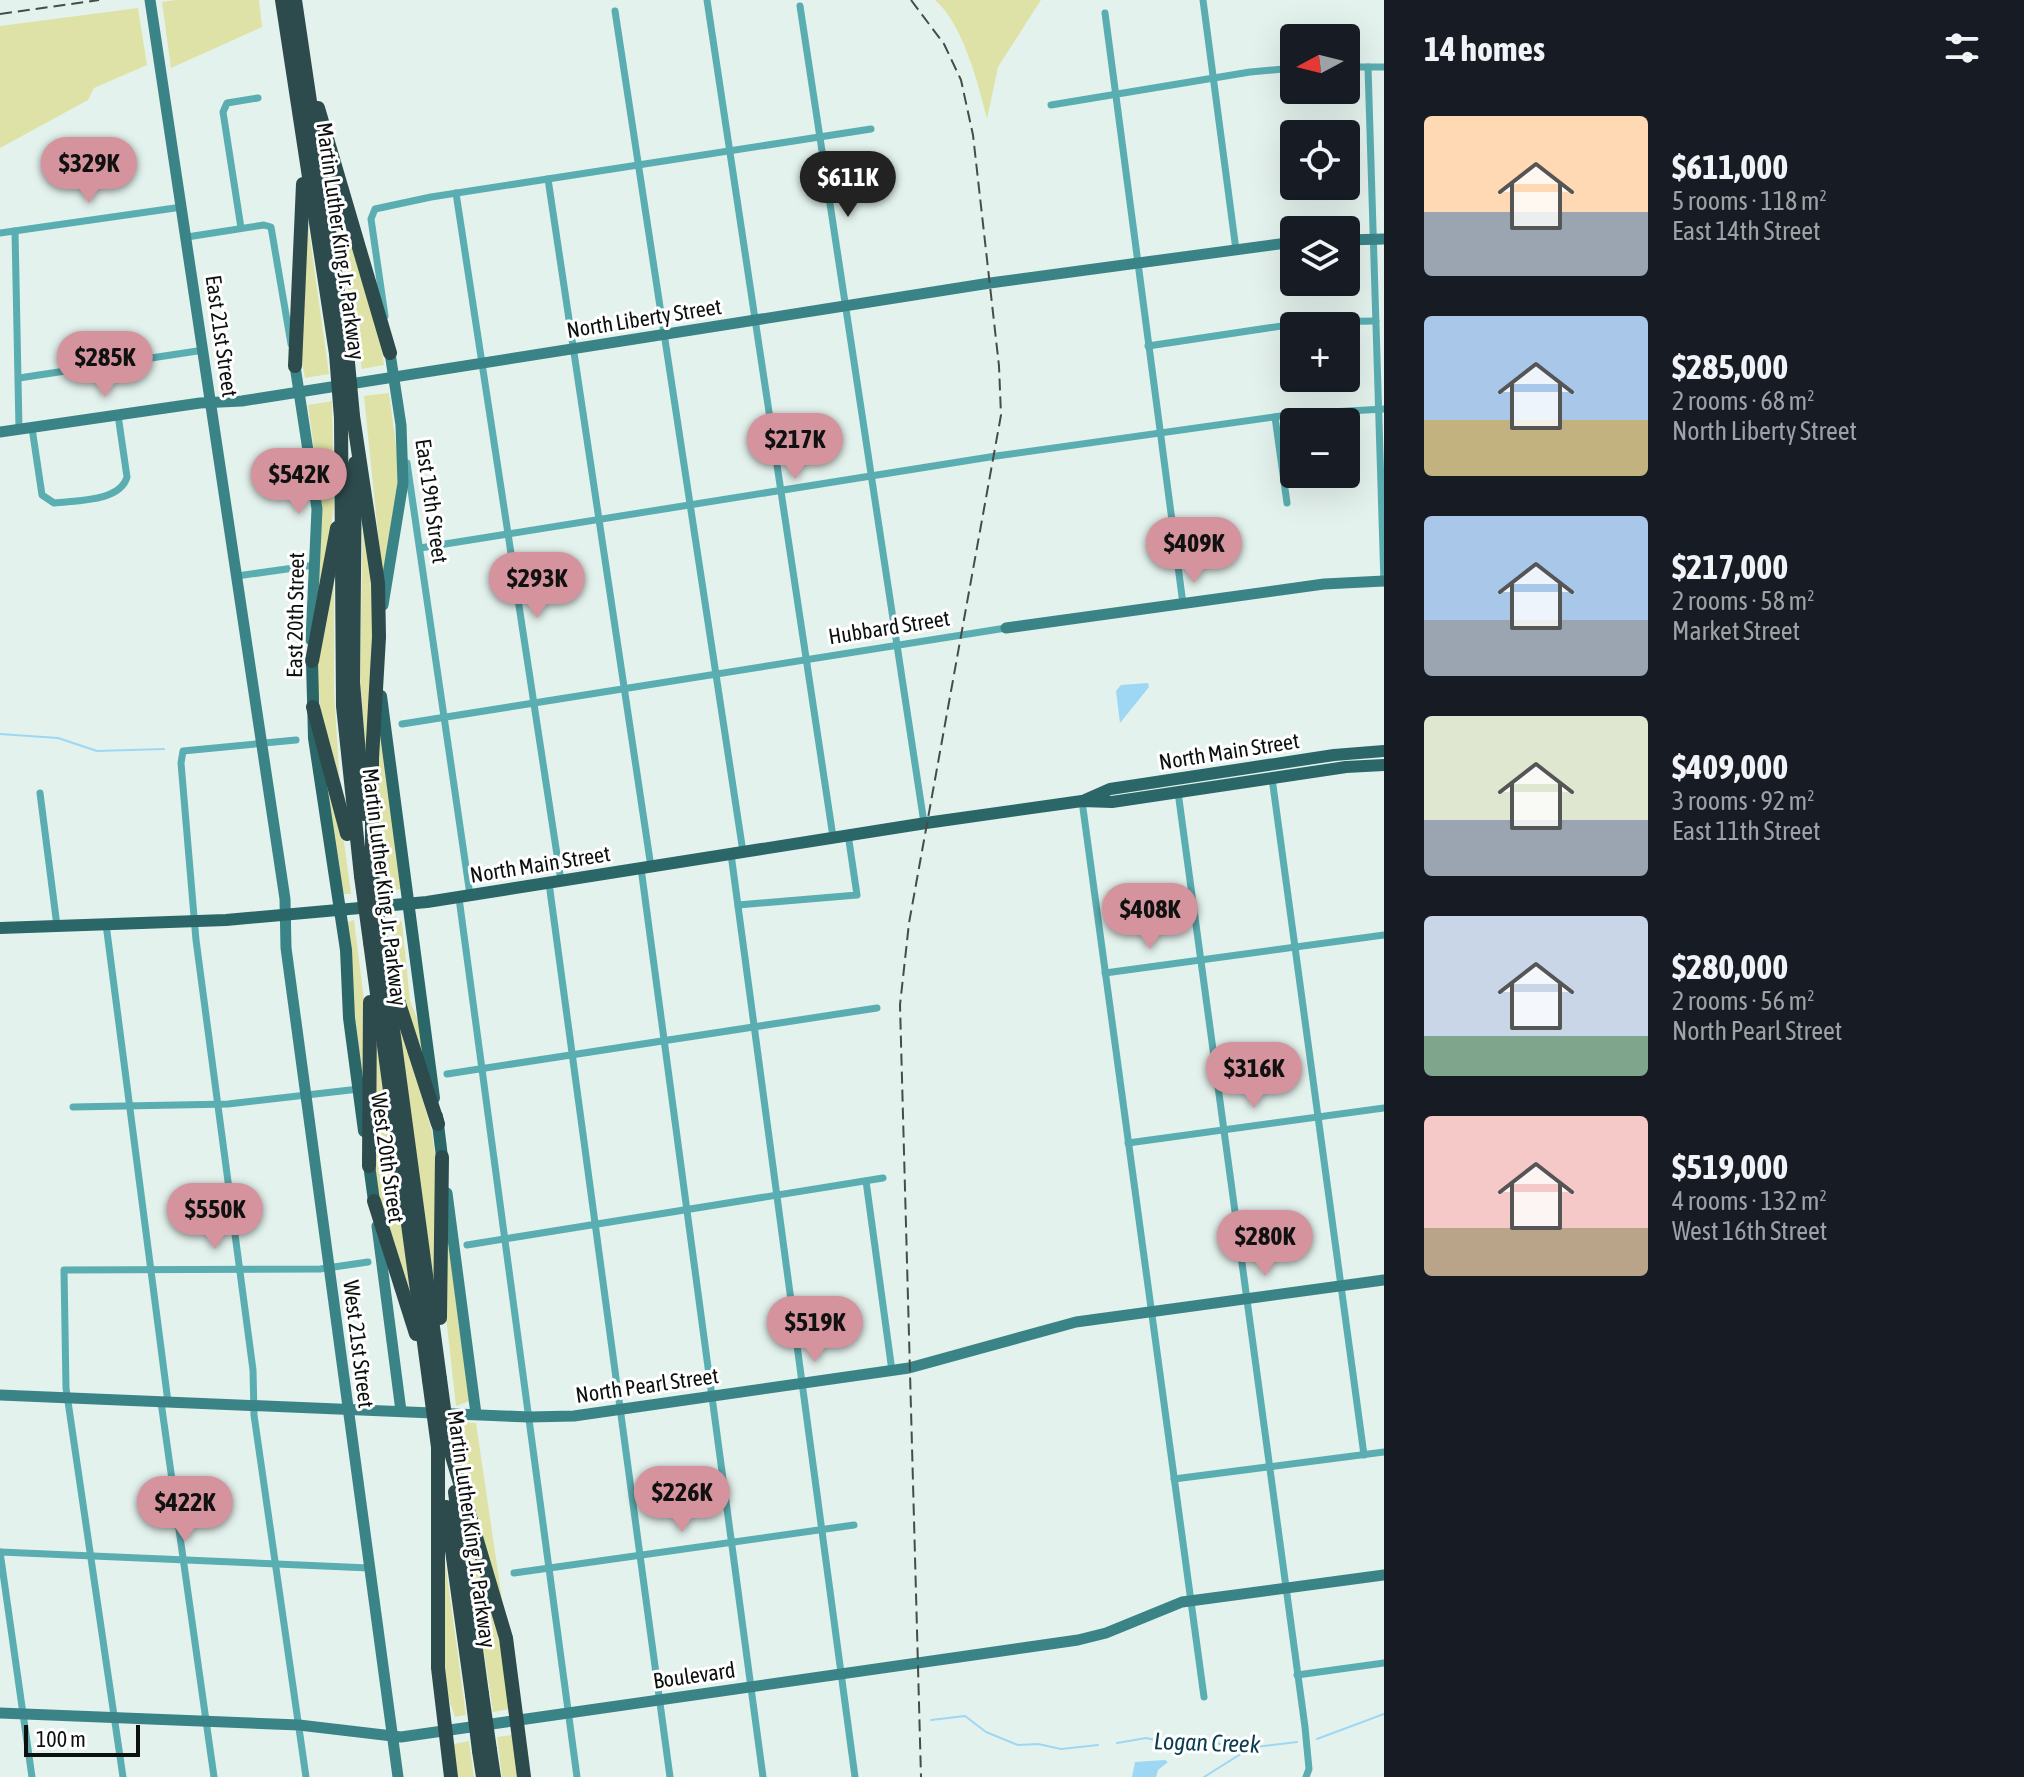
<!DOCTYPE html>
<meta charset="utf-8">
<style>
body{margin:0;font-family:"Asap Condensed",sans-serif;background:#20242c;color:#f1f3f6;height:100vh;display:flex;flex-direction:column;font-size:30px;white-space:nowrap}
*{box-sizing:border-box;margin:0}
p{font-size:26px;color:#9ea1a6}
.icon{flex:none;width:44px;height:44px;fill:none;stroke:currentColor;stroke-width:2;stroke-linecap:round;stroke-linejoin:round}
.map{position:relative;flex:1;overflow:hidden}
.panel{display:flex;flex-direction:column;background:#171b24;width:640px}
.panel>*{flex:none}
.needle{width:52px;rotate:263deg}
.fabs{position:absolute;left:1280px;top:24px;display:grid;gap:16px}
.fabs a{display:grid;place-items:center;width:80px;height:80px;border-radius:8px;background:#171b24;box-shadow:0 8px 32px #0002;font-size:40px}
.scale{position:absolute;left:24px;bottom:20px;width:116px;box-sizing:border-box;padding-left:8px;border:4px solid #0c100f;border-top:0;font-size:22px;line-height:28px;white-space:nowrap;color:#0c100f;-webkit-text-stroke:6px #fff;paint-order:stroke}
.price{position:absolute;translate:-50% -68px;padding:0 18px;border-radius:28px;background:#d5949d;color:#111;font-size:26px;line-height:52px;filter:drop-shadow(0 2px 4px #0008)}
.price::after{content:'';position:absolute;left:50%;top:48px;width:24px;height:18px;margin-left:-12px;background:inherit;clip-path:polygon(0 0,100% 0,50% 100%)}
.price.selected{background:#222;color:#fff}
ul{padding:0;list-style:none}
li{display:flex;align-items:center;gap:24px;height:200px;padding:0 40px}
li span{display:grid;place-items:center;flex:none;width:224px;height:160px;border-radius:8px;color:#555}
li>.icon{margin-inline-start:auto}
span .icon{width:96px;height:96px;fill:#fffc;stroke-width:1}
li b{font-size:34px}
h2{display:flex;justify-content:space-between;align-items:center;height:96px;padding:0 40px;font-size:34px}
main{display:flex;flex:1;min-height:0}
.map>svg:first-child{display:block}
.green{fill:#dee2a6}
.water{fill:#9dd7f4}
.lines{fill:none;stroke-linecap:round;stroke-linejoin:round}
.stream{stroke:#9dd7f4;stroke-width:2}
.street{stroke:#5aadb1;stroke-width:7}
.secondary{stroke:#3a8488;stroke-width:11}
.primary{stroke:#2b6669;stroke-width:12}
.highway{stroke:#2d4b4c;stroke-width:14}
.rail{stroke:#454c4a;stroke-width:2;stroke-dasharray:12 6;stroke-linecap:butt}
.highway-bridge{stroke:#2d4b4c;stroke-width:14}
.labels{text-anchor:middle;stroke-width:6;stroke-linejoin:round;paint-order:stroke}
.street-label{font-size:22px;fill:#0c100f;stroke:#fff}
.water-label{font-size:24px;font-style:italic;fill:#0b3c4f;stroke:#fff}
</style>
<main>
<div class="map">
<svg width="1384" height="1777" viewBox="0 0 1384 1777">
<rect width="100%" height="100%" fill="#e4f2ed"/>
<!-- green -->
<g class="green">
<path d="M 176,0 L 259,0 L 262,27 L 171,68 L 162,2 Z"/>
<path d="M 935,0 L 1041,0 L 998,67 L 987,119 C 978,83 963,24 935,0 Z"/>
<path d="M 138,8 L 147,65 L 94,88 L 88,100 L 0,148 L 0,26 Z"/>
<path d="M 321,138 L 381,344 L 384,365 L 362,369 Z"/>
<path d="M 308,224 L 329,374 L 305,378 L 301,358 Z"/>
<path d="M 389,393 L 400,476 L 383,584 L 364,396 Z"/>
<path d="M 332,401 L 334,506 L 318,610 L 319,485 L 308,405 Z"/>
<path d="M 363,508 L 375,590 L 366,758 L 360,678 Z"/>
<path d="M 334,567 L 334,691 L 340,787 L 321,714 L 316,669 Z"/>
<path d="M 377,691 L 401,889 L 387,891 L 378,829 Z"/>
<path d="M 320,741 L 344,842 L 351,894 L 342,894 Z"/>
<path d="M 395,916 L 402,922 L 410,1001 L 420,1026 L 430,1091 L 399,982 L 391,917 Z"/>
<path d="M 354,920 L 365,1008 L 365,1128 L 346,923 Z"/>
<path d="M 395,1002 L 432,1132 L 437,1172 L 434,1287 Z"/>
<path d="M 376,1021 L 412,1307 L 379,1198 L 373,1158 Z"/>
<path d="M 444,1214 L 470,1401 L 456,1406 L 444,1299 Z"/>
<path d="M 459,1422 L 476,1423 L 503,1606 L 467,1483 Z"/>
<path d="M 462,1503 L 494,1608 L 510,1709 L 493,1712 Z"/>
<path d="M 442,1538 L 466,1715 L 455,1717 L 444,1685 Z"/>
<path d="M 512,1735 L 518,1777 L 502,1777 L 497,1737 Z"/>
<path d="M 469,1741 L 474,1777 L 454,1777 L 454,1744 Z"/>
</g>
<!-- water -->
<g class="water">
<path d="M 1148,683 L 1149,687 L 1120,723 L 1116,691 L 1121,685 Z"/>
<path d="M 1165,1760 L 1168,1762 L 1158,1770 L 1156,1777 L 1132,1777 L 1135,1762 Z"/>
</g>
<g class="lines">
<!-- stream -->
<g class="stream">
<path d="M 0,734 L 58,738 L 97,751 L 164,749"/>
<path d="M 931,1720 L 965,1716 L 986,1732 L 1018,1745 L 1038,1744 L 1061,1749 L 1098,1745"/>
<path d="M 1317,1739 L 1384,1714"/>
<path d="M 1117,1743 L 1146,1738 L 1165,1742 L 1198,1738 L 1239,1749 L 1297,1742"/>
<path d="M 1204,1777 L 1247,1750"/>
</g>
<!-- street -->
<g class="street">
<path d="M 707,0 L 833,837"/>
<path d="M 1203,0 L 1236,250"/>
<path d="M 800,6 L 924,823"/>
<path d="M 615,11 L 743,852"/>
<path d="M 1105,13 L 1183,604"/>
<path d="M 1346,67 L 1384,67"/>
<path d="M 1368,67 L 1384,583"/>
<path d="M 1051,105 L 1250,72 L 1294,68"/>
<path d="M 548,179 L 651,867"/>
<path d="M 456,193 L 561,881"/>
<path d="M 241,228 L 223,112 L 227,103 L 258,98"/>
<path d="M 15,231 L 19,429"/>
<path d="M 0,233 L 182,207"/>
<path d="M 187,237 L 264,225 L 271,227 L 291,344"/>
<path d="M 385,316 L 371,219 L 375,209 L 431,197 L 871,129"/>
<path d="M 1148,346 L 1308,322 L 1376,321"/>
<path d="M 19,378 L 204,350"/>
<path d="M 1275,417 L 1287,503"/>
<path d="M 32,428 L 42,495 L 54,503 C 76,500 120,502 127,477 L 118,415"/>
<path d="M 407,463 L 470,895"/>
<path d="M 420,548 L 996,456 L 1295,414 L 1384,409"/>
<path d="M 237,576 L 315,565"/>
<path d="M 402,724 L 1006,628"/>
<path d="M 296,740 L 183,751 L 181,763 L 196,940 L 253,1370 L 254,1415 L 306,1777"/>
<path d="M 1272,778 L 1364,1455"/>
<path d="M 1178,792 L 1305,1727 L 1309,1769 L 1306,1777"/>
<path d="M 40,793 L 57,926"/>
<path d="M 1082,801 L 1204,1697"/>
<path d="M 731,854 L 855,1777"/>
<path d="M 641,868 L 763,1777"/>
<path d="M 549,883 L 670,1777"/>
<path d="M 459,898 L 577,1777"/>
<path d="M 738,905 L 857,895 L 848,834"/>
<path d="M 106,924 L 168,1402"/>
<path d="M 1105,973 L 1384,935"/>
<path d="M 447,1074 L 877,1008"/>
<path d="M 73,1107 L 228,1104 L 359,1089"/>
<path d="M 1128,1143 L 1384,1108"/>
<path d="M 866,1181 L 892,1371"/>
<path d="M 467,1245 L 883,1178"/>
<path d="M 161,1402 L 214,1777"/>
<path d="M 1174,1479 L 1384,1452"/>
<path d="M 0,1552 L 369,1568"/>
<path d="M 0,1552 L 32,1777"/>
<path d="M 514,1573 L 854,1525"/>
<path d="M 1297,1675 L 1384,1663"/>
<path d="M 123,1777 L 66,1388 L 64,1270 L 320,1269 L 368,1262"/>
</g>
<!-- secondary -->
<g class="secondary">
<path d="M 150,0 L 285,899 L 286,948 L 398,1777"/>
<path d="M 1346,240 L 1384,239"/>
<path d="M 295,366 L 317,509 L 311,640"/>
<path d="M 0,432 L 200,403 L 242,401 L 990,283 L 1294,242"/>
<path d="M 383,605 L 403,483 L 401,425 L 390,353"/>
<path d="M 1006,628 L 1324,584 L 1384,581"/>
<path d="M 447,1193 L 476,1414"/>
<path d="M 377,1226 L 401,1411"/>
<path d="M 0,1395 L 529,1417 L 574,1416 L 909,1368 L 1076,1322 L 1384,1280"/>
<path d="M 0,1713 L 299,1725 L 401,1737 L 1078,1640 L 1106,1633 L 1182,1602 L 1384,1575"/>
</g>
<!-- primary -->
<g class="primary">
<path d="M 312,661 L 314,738 L 346,950 L 349,1018 L 364,1131"/>
<path d="M 381,696 L 434,1098"/>
<path d="M 1085,800 L 1110,789 L 1334,755 L 1384,751"/>
<path d="M 0,928 L 226,920 L 427,902 L 926,823 L 1082,801 L 1112,802 L 1346,767 L 1384,765"/>
<path d="M 437,1116 L 442,1157"/>
<path d="M 368,1157 L 374,1201"/>
</g>
<!-- highway -->
<g class="highway">
<path d="M 282,0 L 336,354"/>
<path d="M 295,0 L 347,352"/>
<path d="M 318,108 L 390,353"/>
<path d="M 295,366 L 303,184"/>
<path d="M 353,416 L 378,583 L 379,637 L 372,758 L 372,874"/>
<path d="M 341,418 L 343,706 L 361,876"/>
<path d="M 355,463 L 353,682 L 364,814"/>
<path d="M 312,661 L 337,528"/>
<path d="M 313,707 L 347,834"/>
<path d="M 381,940 L 440,1379"/>
<path d="M 370,942 L 429,1380"/>
<path d="M 395,991 L 438,1124"/>
<path d="M 369,1166 L 370,1002"/>
<path d="M 374,1201 L 416,1334"/>
<path d="M 440,1318 L 442,1157"/>
<path d="M 449,1446 L 506,1638 L 524,1777"/>
<path d="M 438,1447 L 438,1668 L 451,1777"/>
<path d="M 455,1492 L 482,1694"/>
<path d="M 446,1507 L 472,1695"/>
<path d="M 490,1750 L 494,1777"/>
<path d="M 479,1751 L 483,1777"/>
</g>
<!-- rail -->
<g class="rail">
<path d="M 911,0 L 944,44 L 961,80 L 973,135 L 999,366 L 1001,415 L 909,923 L 900,1005 L 921,1777"/>
<path d="M 0,14 L 99,0"/>
</g>
<!-- highway-bridge -->
<g class="highway-bridge">
<path d="M 347,352 L 353,416"/>
<path d="M 336,354 L 341,418"/>
<path d="M 372,874 L 381,940"/>
<path d="M 361,876 L 370,942"/>
<path d="M 440,1379 L 449,1446"/>
<path d="M 429,1380 L 438,1447"/>
<path d="M 482,1694 L 490,1750"/>
<path d="M 472,1695 L 479,1751"/>
</g>
</g>
<g class="labels">
<!-- street labels -->
<g class="street-label">
<text transform="translate(341 241) rotate(82)" y="8">Martin Luther King Jr. Parkway</text>
<text transform="translate(644 318) rotate(-9)" y="8">North Liberty Street</text>
<text transform="translate(222 336) rotate(82)" y="8">East 21st Street</text>
<text transform="translate(432 501) rotate(82)" y="8">East 19th Street</text>
<text transform="translate(295 615) rotate(-89)" y="8">East 20th Street</text>
<text transform="translate(889 627) rotate(-9)" y="8">Hubbard Street</text>
<text transform="translate(1229 751) rotate(-9)" y="8">North Main Street</text>
<text transform="translate(540 864) rotate(-9)" y="8">North Main Street</text>
<text transform="translate(385 887) rotate(83)" y="8">Martin Luther King Jr. Parkway</text>
<text transform="translate(388 1158) rotate(82)" y="8">West 20th Street</text>
<text transform="translate(359 1344) rotate(83)" y="8">West 21st Street</text>
<text transform="translate(647 1385) rotate(-8)" y="8">North Pearl Street</text>
<text transform="translate(472 1529) rotate(82)" y="8">Martin Luther King Jr. Parkway</text>
<text transform="translate(694 1675) rotate(-8)" y="8">Boulevard</text>
</g>
<!-- water labels -->
<g class="water-label">
<text transform="translate(1207 1743) rotate(2)" y="8">Logan Creek</text>
</g>
</g>
</svg>
<div class="fabs">
<a><svg class="needle" viewBox="-14 -14 28 28"><path d="M0-13l5 13h-10z" fill="#e53935"/><path d="M0 13l5-13h-10z" fill="#9ea1a6"/></svg></a>
<a><svg class="icon" aria-label="locate" viewBox="0 0 24 24"><circle cx="12" cy="12" r="6"/><path d="M12 2v4M12 18v4M2 12h4M18 12h4"/></svg></a>
<a><svg class="icon" aria-label="layers" viewBox="0 0 24 24"><path d="M12 4l9 5-9 5-9-5zM3 14l9 5 9-5"/></svg></a>
<a>+</a>
<a>−</a>
</div>
<div class="scale">100 m</div>
<b class="price" style="left:89px;top:205px">$329K</b>
<b class="price selected" style="left:848px;top:219px">$611K</b>
<b class="price" style="left:105px;top:399px">$285K</b>
<b class="price" style="left:795px;top:481px">$217K</b>
<b class="price" style="left:299px;top:516px">$542K</b>
<b class="price" style="left:1194px;top:585px">$409K</b>
<b class="price" style="left:537px;top:620px">$293K</b>
<b class="price" style="left:1150px;top:951px">$408K</b>
<b class="price" style="left:1254px;top:1110px">$316K</b>
<b class="price" style="left:215px;top:1251px">$550K</b>
<b class="price" style="left:1265px;top:1278px">$280K</b>
<b class="price" style="left:815px;top:1364px">$519K</b>
<b class="price" style="left:682px;top:1534px">$226K</b>
<b class="price" style="left:185px;top:1544px">$422K</b>
</div>
<section class="panel">
<h2>14 homes<svg class="icon" aria-label="filters" viewBox="0 0 24 24"><path d="M4 7h16M4 17h16"/><circle cx="9" cy="7" r="2"/><circle cx="15" cy="17" r="2"/></svg></h2>
<ul>
<li><span style="background:linear-gradient(#ffd9b3 60%,#9aa5b1 0)"><svg class="icon" aria-label="home" viewBox="0 0 24 24"><path d="M3 11l9-7 9 7M6 9v11h12V9"/></svg></span><div><b>$611,000</b><p>5 rooms · 118 m²</p><p>East 14th Street</p></div></li>
<li><span style="background:linear-gradient(#a9c7e8 65%,#c2b280 0)"><svg class="icon" aria-label="home" viewBox="0 0 24 24"><path d="M3 11l9-7 9 7M6 9v11h12V9"/></svg></span><div><b>$285,000</b><p>2 rooms · 68 m²</p><p>North Liberty Street</p></div></li>
<li><span style="background:linear-gradient(#a9c7e8 65%,#9aa5b1 0)"><svg class="icon" aria-label="home" viewBox="0 0 24 24"><path d="M3 11l9-7 9 7M6 9v11h12V9"/></svg></span><div><b>$217,000</b><p>2 rooms · 58 m²</p><p>Market Street</p></div></li>
<li><span style="background:linear-gradient(#dfe7d0 65%,#9aa5b1 0)"><svg class="icon" aria-label="home" viewBox="0 0 24 24"><path d="M3 11l9-7 9 7M6 9v11h12V9"/></svg></span><div><b>$409,000</b><p>3 rooms · 92 m²</p><p>East 11th Street</p></div></li>
<li><span style="background:linear-gradient(#c9d6e8 75%,#7fa58c 0)"><svg class="icon" aria-label="home" viewBox="0 0 24 24"><path d="M3 11l9-7 9 7M6 9v11h12V9"/></svg></span><div><b>$280,000</b><p>2 rooms · 56 m²</p><p>North Pearl Street</p></div></li>
<li><span style="background:linear-gradient(#f6c9c9 70%,#b9a48a 0)"><svg class="icon" aria-label="home" viewBox="0 0 24 24"><path d="M3 11l9-7 9 7M6 9v11h12V9"/></svg></span><div><b>$519,000</b><p>4 rooms · 132 m²</p><p>West 16th Street</p></div></li>
</ul>
</section>
</main>
